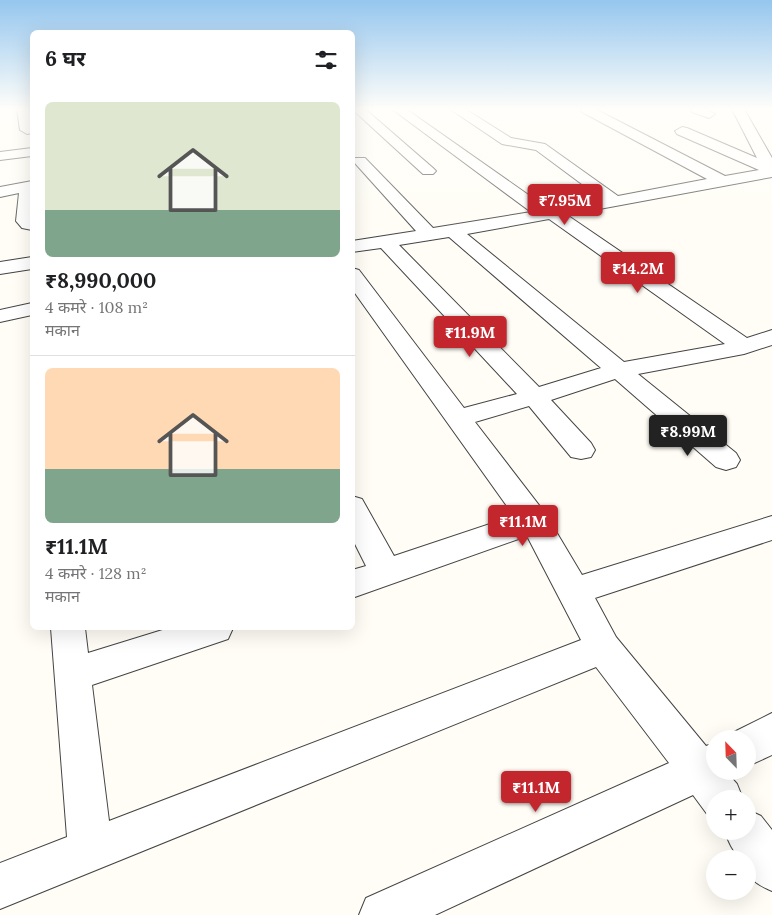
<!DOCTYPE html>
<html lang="hi">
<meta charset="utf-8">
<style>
body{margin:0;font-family:Lora,"Noto Sans Devanagari",serif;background:#f6f6f6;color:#202124;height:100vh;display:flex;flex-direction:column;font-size:19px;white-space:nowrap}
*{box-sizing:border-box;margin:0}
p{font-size:16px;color:#757577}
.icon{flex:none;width:28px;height:28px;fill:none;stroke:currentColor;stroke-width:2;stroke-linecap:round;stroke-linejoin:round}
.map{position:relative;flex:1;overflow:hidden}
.details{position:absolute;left:30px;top:30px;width:325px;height:600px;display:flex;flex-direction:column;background:#fff;border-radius:8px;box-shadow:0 5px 20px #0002}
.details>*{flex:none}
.needle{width:32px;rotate:337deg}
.tools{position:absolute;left:706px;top:730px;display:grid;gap:10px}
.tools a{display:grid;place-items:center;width:50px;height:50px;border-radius:50%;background:#fff;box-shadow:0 5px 20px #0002;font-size:25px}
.price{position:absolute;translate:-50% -42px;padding:0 11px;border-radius:5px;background:#c4262e;color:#fff;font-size:16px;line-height:32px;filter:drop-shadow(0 1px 2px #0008)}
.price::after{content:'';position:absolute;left:50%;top:30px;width:15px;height:11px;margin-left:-8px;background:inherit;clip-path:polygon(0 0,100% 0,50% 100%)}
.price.on{background:#222;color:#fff}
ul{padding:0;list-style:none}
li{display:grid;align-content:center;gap:10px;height:265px;padding:0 15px}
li+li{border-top:1px solid #e0e0e0}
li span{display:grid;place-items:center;height:155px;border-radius:8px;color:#555}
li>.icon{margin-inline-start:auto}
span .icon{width:90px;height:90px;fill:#fffc;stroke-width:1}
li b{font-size:21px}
h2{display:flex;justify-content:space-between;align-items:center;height:60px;padding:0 15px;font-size:21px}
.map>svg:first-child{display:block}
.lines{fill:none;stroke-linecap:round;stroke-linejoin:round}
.minor-casing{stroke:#444;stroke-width:2}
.minor{fill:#fff;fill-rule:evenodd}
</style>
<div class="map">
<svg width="772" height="915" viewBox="0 0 772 915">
<rect width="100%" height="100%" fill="#fffdf5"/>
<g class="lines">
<defs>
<g id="minor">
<path d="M 17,109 L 29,109 L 32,124 L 32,133 L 27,134 L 20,130 Z"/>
<path d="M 352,109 L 365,109 L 433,168 L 436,171 L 433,174 L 423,174 Z"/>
<path d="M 392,109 L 406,109 L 547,208 L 602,199 L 536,150 L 502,144 L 450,109 L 465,109 L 511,138 L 545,144 L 618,196 L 707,179 L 582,112 L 580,109 L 595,109 L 725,176 L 759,170 L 677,134 L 675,131 L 682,127 L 687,128 L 757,158 L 732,109 L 744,109 L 772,158 L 772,177 L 567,215 L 747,338 L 772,330 L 772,345 L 744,354 L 638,374 L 736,453 L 740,460 L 736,467 L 726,470 L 716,467 L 615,379 L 551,400 L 591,443 L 595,450 L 591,457 L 581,459 L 571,457 L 529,406 L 475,422 L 545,513 L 582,575 L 772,516 L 772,540 L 595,598 L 616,637 L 706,746 L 715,743 L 715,771 L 732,771 L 730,776 L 737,784 L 743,799 L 715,799 L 715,817 L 707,814 L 693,795 L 435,915 L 359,915 L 366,898 L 669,763 L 596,667 L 0,909 L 0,863 L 67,837 L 51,628 L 85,628 L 88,653 L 169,628 L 233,628 L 228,639 L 92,685 L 109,821 L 581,640 L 527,536 L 352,598 L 352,570 L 366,566 L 352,538 L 352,496 L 362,499 L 394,556 L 514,516 L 352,289 L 352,268 L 359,270 L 464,408 L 517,394 L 381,248 L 352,252 L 352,241 L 416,231 L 353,161 L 355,158 L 365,158 L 433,228 L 531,212 ZM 549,219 L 725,344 L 624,362 L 467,234 ZM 449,237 L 601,368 L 539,387 L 399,245 Z"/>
<path d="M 690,109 L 707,109 L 715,114 L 709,118 L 692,112 Z"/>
<path d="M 32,148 L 32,156 L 0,160 L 0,152 Z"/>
<path d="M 32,181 L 32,230 L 22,228 L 16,221 L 19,193 L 0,197 L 0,187 Z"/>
<path d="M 32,257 L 32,269 L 0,274 L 0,262 Z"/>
<path d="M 32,303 L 32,315 L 0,322 L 0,310 Z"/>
<path d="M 772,713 L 772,755 L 748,766 L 748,739 L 731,739 L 734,732 Z"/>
<path d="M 748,810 L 761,816 L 772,830 L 772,891 C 754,883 748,879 748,859 L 739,859 L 731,846 L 724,831 L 748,831 Z"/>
</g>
</defs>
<!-- minor casing -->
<use href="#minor" class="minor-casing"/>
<!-- minor -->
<use href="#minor" class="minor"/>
</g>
<!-- sky -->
<linearGradient id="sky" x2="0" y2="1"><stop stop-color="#95c6ee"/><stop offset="0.46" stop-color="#fffefa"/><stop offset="1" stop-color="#fffefa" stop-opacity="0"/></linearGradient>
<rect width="772" height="237" fill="url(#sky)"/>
</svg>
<div class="tools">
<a><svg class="needle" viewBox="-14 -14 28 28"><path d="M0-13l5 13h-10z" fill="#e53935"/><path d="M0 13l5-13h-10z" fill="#757577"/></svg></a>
<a>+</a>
<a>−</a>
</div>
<b class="price" style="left:565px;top:226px">₹7.95M</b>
<b class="price" style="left:638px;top:294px">₹14.2M</b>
<b class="price" style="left:470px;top:358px">₹11.9M</b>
<b class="price on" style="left:688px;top:457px">₹8.99M</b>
<b class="price" style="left:523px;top:547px">₹11.1M</b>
<b class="price" style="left:536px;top:813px">₹11.1M</b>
<section class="details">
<h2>6 घर<svg class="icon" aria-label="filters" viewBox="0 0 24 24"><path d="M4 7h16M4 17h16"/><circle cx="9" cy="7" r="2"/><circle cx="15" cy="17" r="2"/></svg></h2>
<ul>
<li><span style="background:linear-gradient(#dfe7d0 70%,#7fa58c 0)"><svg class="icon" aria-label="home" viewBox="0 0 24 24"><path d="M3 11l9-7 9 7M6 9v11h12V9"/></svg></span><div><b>₹8,990,000</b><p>4 कमरे · 108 m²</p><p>मकान</p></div></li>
<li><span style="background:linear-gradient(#ffd9b3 65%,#7fa58c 0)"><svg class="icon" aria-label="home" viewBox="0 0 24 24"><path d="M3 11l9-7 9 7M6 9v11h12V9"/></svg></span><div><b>₹11.1M</b><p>4 कमरे · 128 m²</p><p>मकान</p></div></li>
</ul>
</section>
</div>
